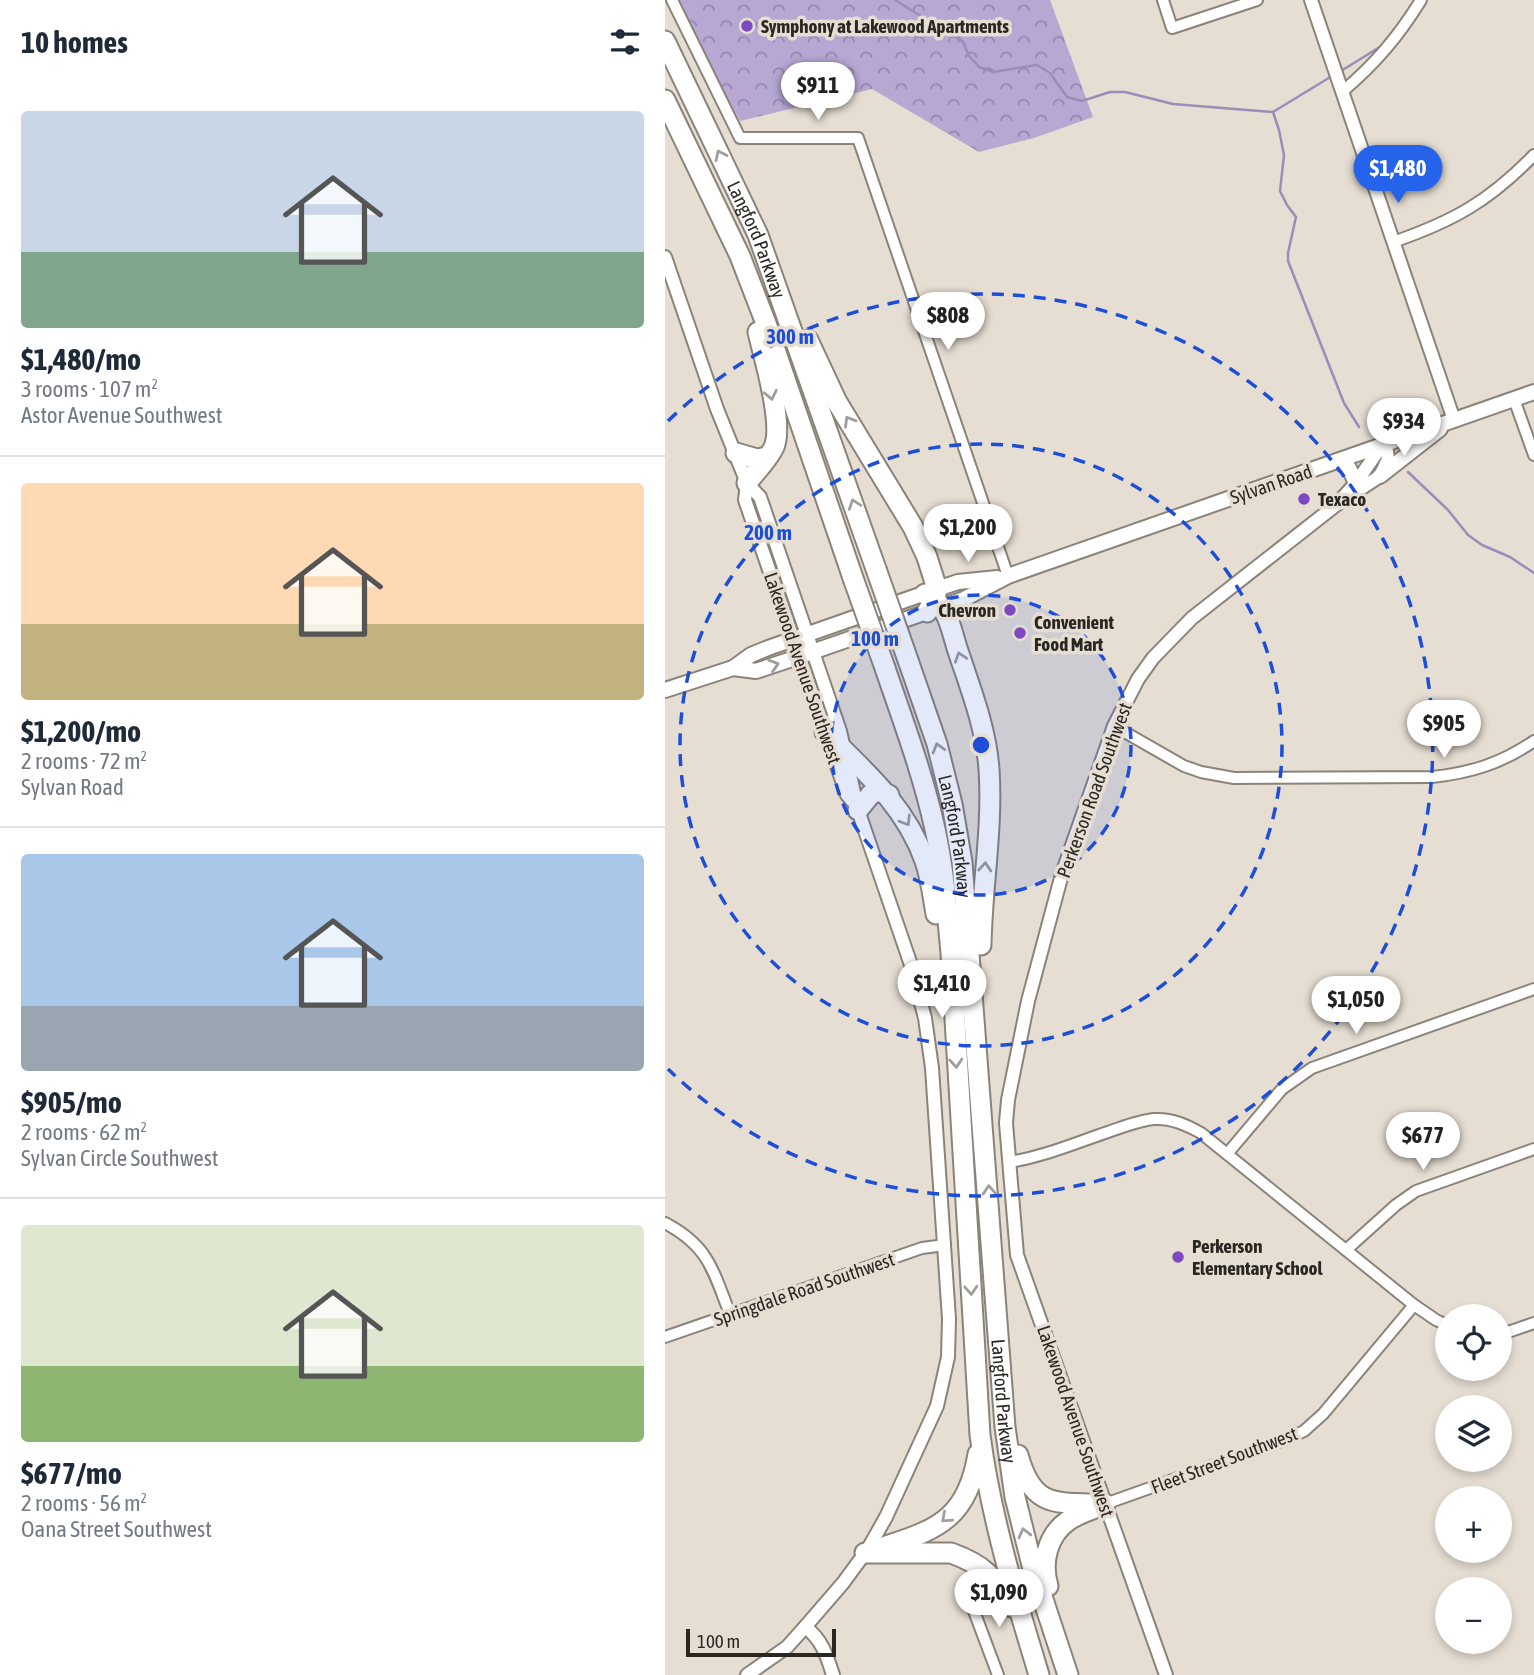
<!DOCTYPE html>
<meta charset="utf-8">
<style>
body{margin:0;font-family:"Asap Condensed",sans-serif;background:#f2f2f3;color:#1f2937;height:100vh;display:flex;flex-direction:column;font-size:26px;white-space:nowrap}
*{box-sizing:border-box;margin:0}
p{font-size:23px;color:#747a83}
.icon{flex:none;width:38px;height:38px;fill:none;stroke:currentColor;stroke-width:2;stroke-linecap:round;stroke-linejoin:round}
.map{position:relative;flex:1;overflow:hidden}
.drawer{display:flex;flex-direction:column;background:#fff;width:665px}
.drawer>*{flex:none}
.controls{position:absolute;left:770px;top:1304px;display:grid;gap:14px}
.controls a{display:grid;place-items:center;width:77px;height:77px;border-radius:50%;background:#fff;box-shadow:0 4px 10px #0003;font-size:35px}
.scale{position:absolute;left:21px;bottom:18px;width:150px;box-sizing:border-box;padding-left:7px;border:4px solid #2a2723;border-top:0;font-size:19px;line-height:24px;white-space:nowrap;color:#2a2723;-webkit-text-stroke:5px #e6ded3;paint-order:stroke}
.price{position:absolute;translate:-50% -60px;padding:0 16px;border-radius:24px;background:#fff;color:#222;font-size:23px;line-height:46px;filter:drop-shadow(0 2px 4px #0008)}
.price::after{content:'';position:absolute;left:50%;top:42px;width:21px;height:16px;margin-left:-10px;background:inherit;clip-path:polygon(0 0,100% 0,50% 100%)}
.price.active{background:#2563eb;color:#fff}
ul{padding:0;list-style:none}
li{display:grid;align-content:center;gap:14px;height:371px;padding:0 21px}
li+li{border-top:2px solid #e0e1e3}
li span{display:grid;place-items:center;height:217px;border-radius:7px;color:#555}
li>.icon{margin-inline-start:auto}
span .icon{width:126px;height:126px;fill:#fffc;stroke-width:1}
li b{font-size:30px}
h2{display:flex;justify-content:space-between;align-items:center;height:84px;padding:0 21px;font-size:30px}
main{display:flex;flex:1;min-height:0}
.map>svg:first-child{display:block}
.forest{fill:url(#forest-crowns)}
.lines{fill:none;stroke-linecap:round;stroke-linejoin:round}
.stream{stroke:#9e8bba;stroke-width:2.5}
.minor-casing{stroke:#8a8379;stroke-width:14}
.tertiary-casing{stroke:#8a8379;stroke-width:16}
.secondary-casing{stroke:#8a8379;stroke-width:18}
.motorway-casing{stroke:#8a8379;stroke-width:23}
.minor{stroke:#fff;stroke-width:10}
.tertiary{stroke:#fff;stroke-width:12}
.secondary{stroke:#fff;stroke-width:14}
.motorway{stroke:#fff;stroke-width:19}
.motorway-bridge-casing{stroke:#8a8379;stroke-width:23;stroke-linecap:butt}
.motorway-bridge{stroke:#fff;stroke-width:19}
.oneway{stroke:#9f9e9c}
.ring{fill:none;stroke:#1d4ed8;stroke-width:3.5;stroke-dasharray:12 9}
.poi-dot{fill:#7d48c0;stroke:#e6ded3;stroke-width:2.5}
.labels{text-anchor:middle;stroke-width:7;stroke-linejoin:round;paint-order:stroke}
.poi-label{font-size:19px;font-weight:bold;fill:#2a2723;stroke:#e6ded3;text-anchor:start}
.street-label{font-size:19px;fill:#2a2723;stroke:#e6ded3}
.centre{fill:#1d4ed8;stroke:#e6ded3;stroke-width:3.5}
.ring-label{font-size:21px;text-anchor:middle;font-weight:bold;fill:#1d4ed8;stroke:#e6ded3;stroke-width:7;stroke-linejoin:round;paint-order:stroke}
</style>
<main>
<section class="drawer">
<h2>10 homes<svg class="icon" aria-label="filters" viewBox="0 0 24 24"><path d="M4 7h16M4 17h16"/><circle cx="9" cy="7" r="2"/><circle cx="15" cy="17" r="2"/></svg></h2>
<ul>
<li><span style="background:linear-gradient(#c9d6e8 65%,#7fa58c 0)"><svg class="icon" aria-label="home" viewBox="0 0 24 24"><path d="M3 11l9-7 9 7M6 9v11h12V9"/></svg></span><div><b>$1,480/mo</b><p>3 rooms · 107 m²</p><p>Astor Avenue Southwest</p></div></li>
<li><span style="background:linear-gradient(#ffd9b3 65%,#c2b280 0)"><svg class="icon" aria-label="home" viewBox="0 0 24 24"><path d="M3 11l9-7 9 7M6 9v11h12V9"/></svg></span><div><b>$1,200/mo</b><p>2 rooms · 72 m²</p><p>Sylvan Road</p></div></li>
<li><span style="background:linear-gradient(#a9c7e8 70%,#9aa5b1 0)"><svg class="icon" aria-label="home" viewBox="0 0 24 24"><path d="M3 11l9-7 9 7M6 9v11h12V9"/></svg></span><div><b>$905/mo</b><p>2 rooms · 62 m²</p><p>Sylvan Circle Southwest</p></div></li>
<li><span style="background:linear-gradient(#dfe7d0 65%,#8fb573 0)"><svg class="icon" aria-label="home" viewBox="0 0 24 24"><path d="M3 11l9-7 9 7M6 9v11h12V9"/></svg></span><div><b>$677/mo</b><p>2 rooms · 56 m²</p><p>Oana Street Southwest</p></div></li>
</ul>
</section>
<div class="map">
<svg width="869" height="1675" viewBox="0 0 869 1675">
<defs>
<pattern id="forest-crowns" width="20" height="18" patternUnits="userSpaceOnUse" patternTransform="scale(1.75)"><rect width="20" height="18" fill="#b6a7d3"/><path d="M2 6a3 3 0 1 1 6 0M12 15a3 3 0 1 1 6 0" fill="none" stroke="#9488ab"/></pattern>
</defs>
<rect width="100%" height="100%" fill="#e6ded3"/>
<!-- forest -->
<path class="forest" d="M 6,0 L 385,0 L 428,117 L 369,138 L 314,152 L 207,89 L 75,121 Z"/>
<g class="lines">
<!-- stream -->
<g class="stream">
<path d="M 230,0 L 273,27 L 287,32 L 298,42 L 304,56 L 314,67 L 328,72 L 372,65 L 385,73 L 402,97 L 417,101 L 445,92 L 460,92 L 508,104 L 608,112 L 667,76"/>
<path d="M 676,71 L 718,45"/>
<path d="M 608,112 L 614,130 L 619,155 L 615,191 L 622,205 L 631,217 L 623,253 L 623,261 L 679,403 L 694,427"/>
<path d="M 743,472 L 783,510 L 803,535 L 817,545 L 845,557 L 869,573"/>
</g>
<defs>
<g id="minor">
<path d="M 7,0 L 75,138 L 193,138 L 194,141 L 343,576"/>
<path d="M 498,0 L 507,28 L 592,0"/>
<path d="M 677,92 C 711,63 733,37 756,0"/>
<path d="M 728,242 C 789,221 824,201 869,155"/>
<path d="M 849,399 L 869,455"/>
<path d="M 449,726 L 519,766 L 536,772 L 569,778 L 767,777 C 806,773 837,763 869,741"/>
<path d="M 562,1154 L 617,1089 L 647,1068 L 869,989"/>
<path d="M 344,1162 C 378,1157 410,1143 443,1132 C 458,1127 474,1120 490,1119 C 507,1118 522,1125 536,1133 L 749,1305 L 771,1320 L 782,1325"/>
<path d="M 0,1223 C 44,1246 48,1271 65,1314"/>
<path d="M 681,1250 L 731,1205 L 751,1191 L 869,1149"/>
<path d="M 835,1332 L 846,1331 L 869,1323"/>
<path d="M 0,1337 L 257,1248 L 280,1245"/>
<path d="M 440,1504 L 622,1439 L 639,1431 L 658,1414 L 749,1305"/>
<path d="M 303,1595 L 333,1675"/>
</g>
<g id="tertiary">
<path d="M 646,0 L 789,420"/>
<path d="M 0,257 L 52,409 L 82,483 L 95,497 L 175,731 L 193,810 L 246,965 L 260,1018 L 267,1068 L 284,1319 L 283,1357 L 272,1406 L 221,1517 L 203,1549 L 178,1583 L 140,1627 L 122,1647 L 82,1675"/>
<path d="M 82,483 L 80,500 L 182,795 L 187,801"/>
<path d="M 140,1627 C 157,1639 162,1656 168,1675"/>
<path d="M 501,1675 L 352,1255 L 341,1123 L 343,1100 L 363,1001 L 397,874 L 449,726 L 473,679 L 488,658 L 527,618 L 671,505 L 715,476 L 723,459 L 722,451 L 717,445 L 691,483 L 671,505"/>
</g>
<g id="secondary">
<path d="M 672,461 L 684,468 L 691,483"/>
<path d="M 715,476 L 775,429"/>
<path d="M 68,668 L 91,671 L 127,659 L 299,599 L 343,576 L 869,392"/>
<path d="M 0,690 L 68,668 L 86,655 L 103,648 L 272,589 L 293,582 L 332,578"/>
</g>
<g id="motorway">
<path id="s1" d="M 0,41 L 93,235 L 211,569"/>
<path d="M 0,100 L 75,256 L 102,326 L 188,578"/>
<path d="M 143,340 L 172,402 L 248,527 L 262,557 L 272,589 L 270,599 L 262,612"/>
<path d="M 71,453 L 92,459 L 102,457"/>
<path d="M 82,483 C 90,472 103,460 109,447 C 119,424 99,358 93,332"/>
<path d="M 260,594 C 284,605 285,627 293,651 C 306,690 321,728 324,769 C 328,828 317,886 316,945"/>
<path id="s2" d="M 244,663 L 272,744 L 287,804 L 297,862 L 340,1427 L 350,1497 L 368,1569 L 403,1675"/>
<path d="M 220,668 C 238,721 258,774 270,829 C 279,869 282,911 286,953 L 315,1435 C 326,1518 350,1596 374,1675"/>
<path d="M 160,732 C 200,771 241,807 260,861 C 266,878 268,897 271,914"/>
<path d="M 193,810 L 206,794 L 213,791 L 224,795"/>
<path d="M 353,1455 C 367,1505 386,1503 432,1504"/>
<path d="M 221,1546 C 276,1529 303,1515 313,1454"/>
<path d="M 200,1553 L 286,1553 C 322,1566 327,1577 347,1607"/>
<path d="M 383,1586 C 376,1563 382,1535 404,1520 C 414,1513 429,1509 440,1504"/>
</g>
</defs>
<!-- minor casing -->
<use href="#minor" class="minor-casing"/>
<!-- tertiary casing -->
<use href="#tertiary" class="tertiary-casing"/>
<!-- secondary casing -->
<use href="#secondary" class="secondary-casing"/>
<!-- motorway casing -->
<use href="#motorway" class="motorway-casing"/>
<!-- minor -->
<use href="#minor" class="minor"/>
<!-- tertiary -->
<use href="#tertiary" class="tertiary"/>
<!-- secondary -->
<use href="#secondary" class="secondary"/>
<!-- motorway -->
<use href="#motorway" class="motorway"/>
<defs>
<g id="motorway-bridge">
<path d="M 211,569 L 244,663"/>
<path d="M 188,578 L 220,668"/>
</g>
</defs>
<!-- motorway-bridge casing -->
<use href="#motorway-bridge" class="motorway-bridge-casing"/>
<!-- motorway-bridge -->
<use href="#motorway-bridge" class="motorway-bridge"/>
</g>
<!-- one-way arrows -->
<defs><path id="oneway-chevron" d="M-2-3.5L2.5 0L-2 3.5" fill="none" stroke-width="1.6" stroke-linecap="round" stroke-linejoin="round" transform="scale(1.75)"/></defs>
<g class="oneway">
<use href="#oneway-chevron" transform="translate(55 155) rotate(-116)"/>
<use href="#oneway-chevron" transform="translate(106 395) rotate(78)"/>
<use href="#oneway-chevron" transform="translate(184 421) rotate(-121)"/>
<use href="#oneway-chevron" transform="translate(189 504) rotate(-109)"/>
<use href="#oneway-chevron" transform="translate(295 657) rotate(-109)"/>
<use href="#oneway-chevron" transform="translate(109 665) rotate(-18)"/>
<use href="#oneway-chevron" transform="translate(273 748) rotate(-106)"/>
<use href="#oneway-chevron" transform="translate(241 821) rotate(58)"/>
<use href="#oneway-chevron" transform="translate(320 867) rotate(-86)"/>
<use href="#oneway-chevron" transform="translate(291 1063) rotate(86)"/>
<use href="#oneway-chevron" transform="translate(324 1190) rotate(-94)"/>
<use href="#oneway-chevron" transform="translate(306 1290) rotate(87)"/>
<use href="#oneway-chevron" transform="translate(281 1518) rotate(138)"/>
<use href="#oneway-chevron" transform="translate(359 1533) rotate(-104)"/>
</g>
<!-- distance rings -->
<circle cx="316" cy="745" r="150" fill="#1d4ed8" fill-opacity=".12"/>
<g class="ring">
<circle cx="316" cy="745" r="150"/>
<circle cx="316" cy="745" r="301"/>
<path d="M3 421A451 451 0 1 1 3 1069"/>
</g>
<!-- markers -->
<g class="poi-dot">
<circle cx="82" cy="26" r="7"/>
<circle cx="639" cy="499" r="7"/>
<circle cx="345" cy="610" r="7"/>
<circle cx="355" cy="633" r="7"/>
<circle cx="513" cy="1257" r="7"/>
</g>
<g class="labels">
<!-- poi labels -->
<g class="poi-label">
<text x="96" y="33">Symphony at Lakewood Apartments</text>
<text x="653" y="506">Texaco</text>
<text x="331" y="617" text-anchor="end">Chevron</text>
<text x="369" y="629">Convenient<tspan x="369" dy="22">Food Mart</tspan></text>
<text x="527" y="1253">Perkerson<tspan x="527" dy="22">Elementary School</tspan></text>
</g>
<!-- street labels -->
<g class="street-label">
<text dy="7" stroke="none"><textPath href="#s1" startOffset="219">Langford Parkway</textPath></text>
<text transform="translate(606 484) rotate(-19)" y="7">Sylvan Road</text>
<text transform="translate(138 668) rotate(71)" y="7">Lakewood Avenue Southwest</text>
<text transform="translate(429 790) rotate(-70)" y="7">Perkerson Road Southwest</text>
<text dy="7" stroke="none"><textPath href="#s2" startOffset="180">Langford Parkway</textPath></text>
<text transform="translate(139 1289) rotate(-19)" y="7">Springdale Road Southwest</text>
<text dy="7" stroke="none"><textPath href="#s2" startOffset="747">Langford Parkway</textPath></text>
<text transform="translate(411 1421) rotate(71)" y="7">Lakewood Avenue Southwest</text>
<text transform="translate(559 1460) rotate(-21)" y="7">Fleet Street Southwest</text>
</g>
</g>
<circle cx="316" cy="745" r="10" class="centre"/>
<g class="ring-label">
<text x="125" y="344">300 m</text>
<text x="103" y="540">200 m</text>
<text x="210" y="646">100 m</text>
</g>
</svg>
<div class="controls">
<a><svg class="icon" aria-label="locate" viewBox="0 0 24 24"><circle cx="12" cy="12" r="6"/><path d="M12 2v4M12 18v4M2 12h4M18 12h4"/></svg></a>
<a><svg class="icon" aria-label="layers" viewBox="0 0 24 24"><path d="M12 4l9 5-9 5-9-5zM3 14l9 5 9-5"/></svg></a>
<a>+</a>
<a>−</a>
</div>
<div class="scale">100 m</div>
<b class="price" style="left:153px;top:122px">$911</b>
<b class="price active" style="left:733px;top:205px">$1,480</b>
<b class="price" style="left:283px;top:352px">$808</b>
<b class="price" style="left:739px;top:458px">$934</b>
<b class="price" style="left:303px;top:564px">$1,200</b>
<b class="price" style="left:779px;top:760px">$905</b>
<b class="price" style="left:277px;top:1020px">$1,410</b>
<b class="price" style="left:691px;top:1036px">$1,050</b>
<b class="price" style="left:758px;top:1172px">$677</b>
<b class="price" style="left:334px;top:1629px">$1,090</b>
</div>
</main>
